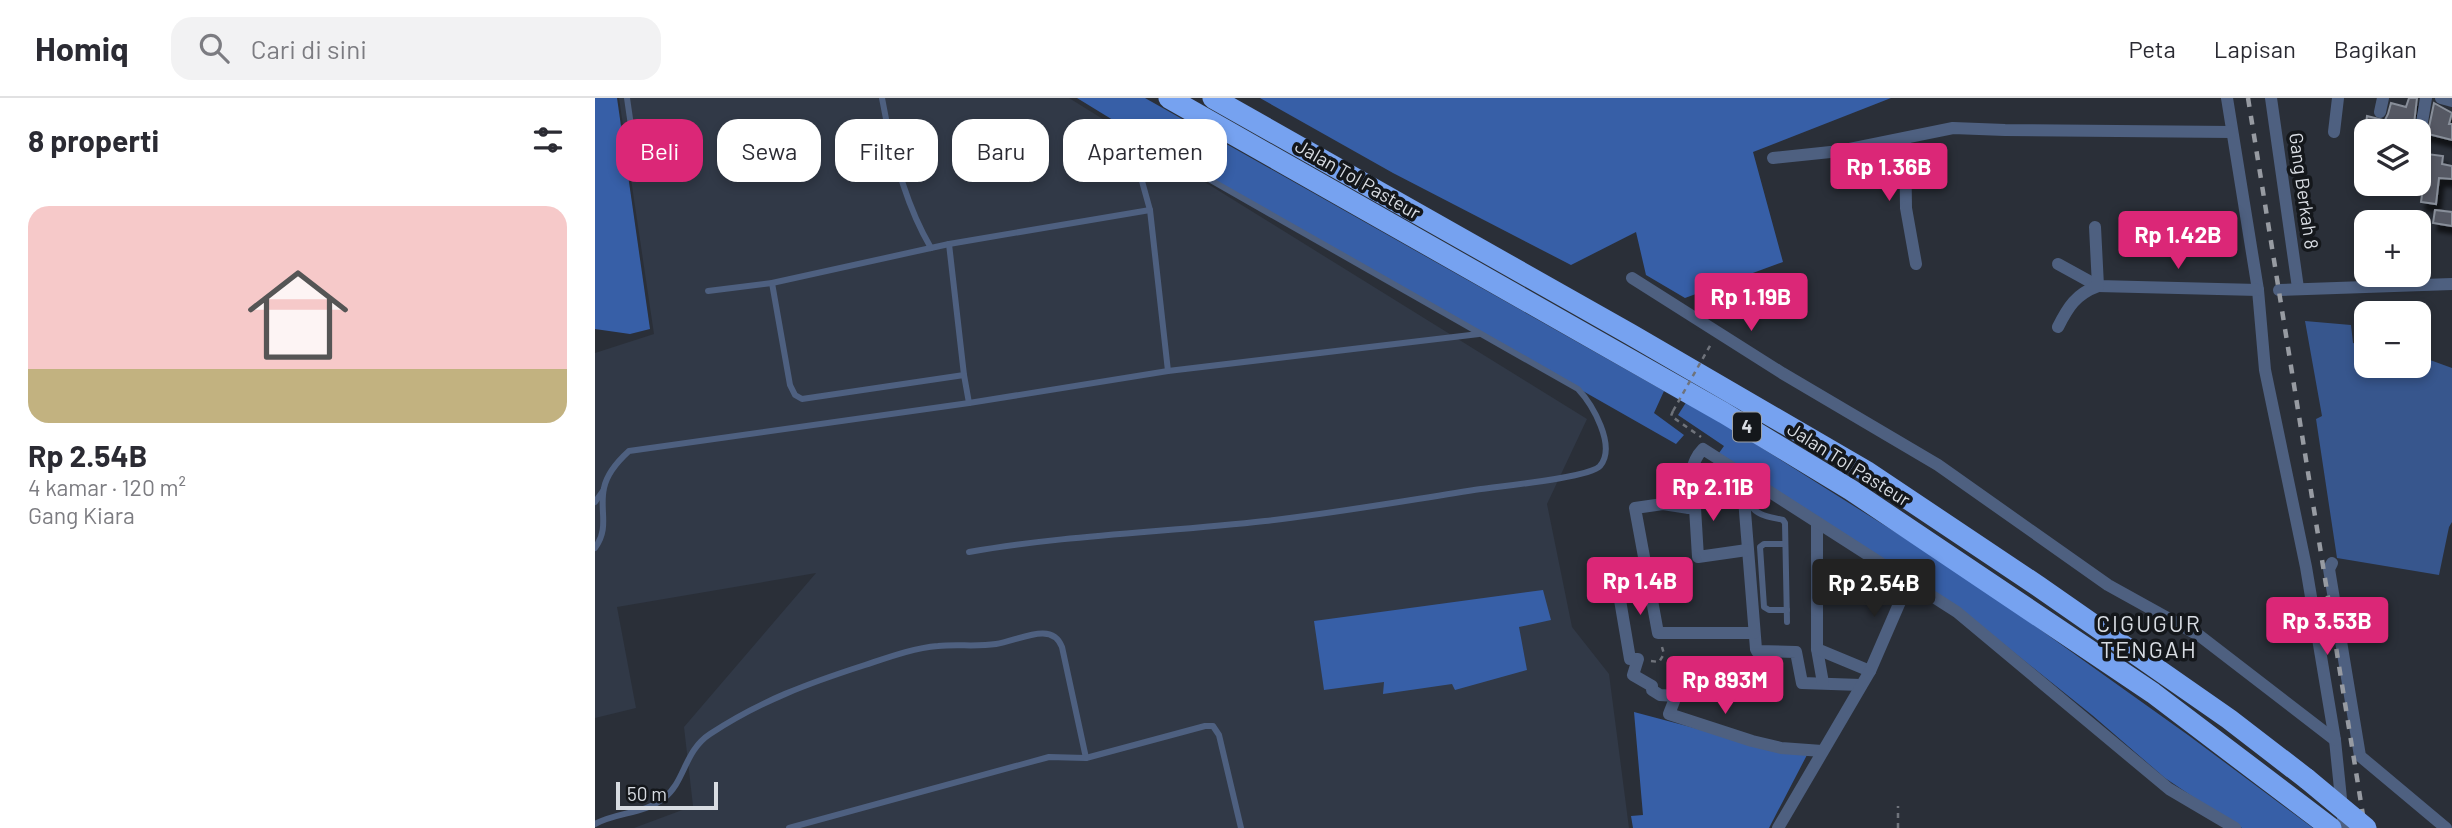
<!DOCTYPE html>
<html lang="id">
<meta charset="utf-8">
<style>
body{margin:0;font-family:Barlow,sans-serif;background:#f2f2f3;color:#2b2b33;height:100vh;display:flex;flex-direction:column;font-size:26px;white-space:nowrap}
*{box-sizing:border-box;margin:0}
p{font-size:23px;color:#7c7c81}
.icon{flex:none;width:38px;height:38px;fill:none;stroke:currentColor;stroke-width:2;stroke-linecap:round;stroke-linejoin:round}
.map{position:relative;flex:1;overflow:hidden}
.side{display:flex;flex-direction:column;background:#fff;width:595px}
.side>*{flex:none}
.guide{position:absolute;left:21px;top:21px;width:665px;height:63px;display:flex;gap:14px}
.buttons{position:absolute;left:1759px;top:21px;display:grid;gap:14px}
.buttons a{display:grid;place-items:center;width:77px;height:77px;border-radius:14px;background:#fff;box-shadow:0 4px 10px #0003;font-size:35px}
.scale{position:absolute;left:21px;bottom:18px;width:102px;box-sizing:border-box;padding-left:7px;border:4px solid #d8dce2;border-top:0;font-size:19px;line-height:24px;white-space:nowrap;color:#d8dce2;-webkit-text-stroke:5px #14171b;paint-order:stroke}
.price{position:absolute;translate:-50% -60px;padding:0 16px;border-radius:7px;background:#db2777;color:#fff;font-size:23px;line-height:46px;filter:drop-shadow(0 2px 4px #0008)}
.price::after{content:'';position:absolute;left:50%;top:42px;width:21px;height:16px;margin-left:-10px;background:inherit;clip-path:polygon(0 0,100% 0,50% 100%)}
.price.current{background:#222;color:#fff}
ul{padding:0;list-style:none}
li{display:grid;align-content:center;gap:14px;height:371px;padding:0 28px}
li span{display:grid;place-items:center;height:217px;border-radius:21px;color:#555}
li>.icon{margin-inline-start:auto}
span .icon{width:126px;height:126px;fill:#fffc;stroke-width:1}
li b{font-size:30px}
h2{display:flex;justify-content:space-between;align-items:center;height:84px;padding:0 28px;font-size:30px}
.pill{padding:0 24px;border-radius:21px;background:#fff;box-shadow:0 4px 10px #0003;font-size:24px;line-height:63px}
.pill.current{background:#db2777;color:#fff}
header{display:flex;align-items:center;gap:42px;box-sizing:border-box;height:98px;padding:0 35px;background:#fff;border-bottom:2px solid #e1e1e2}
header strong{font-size:33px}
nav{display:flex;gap:38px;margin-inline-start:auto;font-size:24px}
.search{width:490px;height:63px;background:#f2f2f3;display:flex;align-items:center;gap:18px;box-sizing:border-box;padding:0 24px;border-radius:21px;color:#7c7c81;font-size:26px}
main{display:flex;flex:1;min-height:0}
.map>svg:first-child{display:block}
.built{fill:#313947}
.green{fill:#37568d}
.forest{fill:#375fa7}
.building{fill:#545963;stroke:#888e99;stroke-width:2;filter:url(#shadow)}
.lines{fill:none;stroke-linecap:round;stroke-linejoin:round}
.path{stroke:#6f737b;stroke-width:2.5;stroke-dasharray:5 5;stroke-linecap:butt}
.lane{stroke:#4e6080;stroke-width:6}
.street{stroke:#4e6080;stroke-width:12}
.highway{stroke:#76a2f0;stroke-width:21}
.rail{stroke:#979ba2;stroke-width:4.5;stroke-dasharray:9 9;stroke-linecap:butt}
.path-bridge{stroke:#6f737b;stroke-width:2.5;stroke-dasharray:5 5;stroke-linecap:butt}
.highway-bridge{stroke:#76a2f0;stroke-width:21}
.labels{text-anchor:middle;stroke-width:7;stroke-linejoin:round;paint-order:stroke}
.shield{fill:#14171b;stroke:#9da1a6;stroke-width:2}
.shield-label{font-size:18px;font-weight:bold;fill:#d8dce2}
.street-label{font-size:19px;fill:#d8dce2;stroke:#14171b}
.quarter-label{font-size:23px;letter-spacing:2px;fill:#d8dce2;stroke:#14171b}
</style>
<header>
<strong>Homiq</strong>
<div class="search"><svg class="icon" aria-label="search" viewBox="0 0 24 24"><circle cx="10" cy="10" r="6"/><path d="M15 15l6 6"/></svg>Cari di sini</div>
<nav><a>Peta</a><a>Lapisan</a><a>Bagikan</a></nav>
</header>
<main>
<section class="side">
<h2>8 properti<svg class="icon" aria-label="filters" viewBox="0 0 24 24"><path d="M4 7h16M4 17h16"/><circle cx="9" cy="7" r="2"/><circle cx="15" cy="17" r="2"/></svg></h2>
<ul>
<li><span style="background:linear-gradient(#f6c9c9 75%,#c2b280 0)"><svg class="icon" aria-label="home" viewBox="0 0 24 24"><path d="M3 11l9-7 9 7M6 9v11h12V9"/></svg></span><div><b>Rp 2.54B</b><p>4 kamar · 120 m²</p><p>Gang Kiara</p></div></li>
</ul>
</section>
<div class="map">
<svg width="1857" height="730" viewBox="0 0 1857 730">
<defs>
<filter id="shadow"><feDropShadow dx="4.5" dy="8" stdDeviation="2" flood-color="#0009"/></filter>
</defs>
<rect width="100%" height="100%" fill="#2a2f38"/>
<!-- built -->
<path class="built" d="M 24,0 L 474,0 L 992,321 L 952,406 L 977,529 L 1014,576 L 1034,730 L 39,730 L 98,708 L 89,629 L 221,475 L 22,509 L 41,610 L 0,620 L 0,255 L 59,236 Z"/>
<!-- green -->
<path class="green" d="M 1710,223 L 1756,227 L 1758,245 L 1771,248 L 1771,268 L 1824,268 L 1824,258 L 1857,270 L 1857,424 L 1854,429 L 1844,477 L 1742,460 L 1721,321 L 1727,318 Z"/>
<!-- forest -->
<g class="forest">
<path d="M 0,0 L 22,0 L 55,231 L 35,236 L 0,231 Z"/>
<path d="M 482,0 L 550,0 L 1069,293 L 1059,315 L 1089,337 L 1081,346 L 598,71 Z"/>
<path d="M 665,0 L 1296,0 L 1158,54 L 1188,164 L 1090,200 L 1051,177 L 1041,134 L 976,167 L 798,75 Z"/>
<path d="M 1092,303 L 1370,478 L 1593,637 L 1718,730 L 1647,730 L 1619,713 L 1570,680 L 1497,617 L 1360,507 L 1124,355 L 1129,348 L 1083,317 Z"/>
<path d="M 948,492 L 956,522 L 924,529 L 932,572 L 860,592 L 857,586 L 788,596 L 789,584 L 729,592 L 719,523 Z"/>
<path d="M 1039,614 L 1186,653 L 1213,655 L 1174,730 L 1038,730 L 1036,718 L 1048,717 Z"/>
</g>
<!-- building -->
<g class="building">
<path d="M 1814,0 L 1822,0 L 1819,26 L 1804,23 L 1803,27 L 1789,24 L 1793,16 L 1796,5 L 1811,9 Z"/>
<path d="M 1839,5 L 1857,15 L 1854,26 L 1857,26 L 1857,42 L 1825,34 L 1834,29 Z"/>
<path d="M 1772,18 L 1788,22 L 1786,33 L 1770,33 Z"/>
<path d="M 1824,55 L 1848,58 L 1847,66 L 1857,68 L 1857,81 L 1844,80 L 1841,106 L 1826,104 L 1831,69 L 1824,68 Z"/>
<path d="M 1840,112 L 1857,114 L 1857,128 L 1838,125 Z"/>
</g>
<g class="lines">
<!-- path -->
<g class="path">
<path d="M 1078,313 L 1076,318 L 1106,339"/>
<path d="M 1056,563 L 1064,564 L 1069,556 L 1067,549"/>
<path d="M 1303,730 L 1303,708"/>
</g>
<!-- lane -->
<g class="lane">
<path d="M 32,0 L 41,62"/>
<path d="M 287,0 C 296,51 310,106 336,150"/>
<path d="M 354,146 L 369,277"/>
<path d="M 177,185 L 195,287 L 200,297 L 207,301 L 369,277 L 374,305"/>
<path d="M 113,193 L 177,185 L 354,146 L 555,112"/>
<path d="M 573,273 L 884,236"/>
<path d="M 1164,388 L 1156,407 C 1161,418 1177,419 1188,422 L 1190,425 L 1192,524"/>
<path d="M 0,404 L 8,393"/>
<path d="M 1190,446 L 1169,446 L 1165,449 L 1169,509 L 1174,512 L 1192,512"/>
<path d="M 0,450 C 15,430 4,412 9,390 C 12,375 23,363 34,353 L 374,305 L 573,273 L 555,112 L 540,58"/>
<path d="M 374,454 C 470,437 573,434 670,423 C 742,415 814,402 886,391 C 906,388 994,380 1005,368 C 1022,348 997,306 983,291 L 612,80"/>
<path d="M 0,726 C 22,714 50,716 69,700 C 90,684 89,653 115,636 C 165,603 214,585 270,567 C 294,559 318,550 343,548 C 362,546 382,549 401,546 C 423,543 457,522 467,549 L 491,660"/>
<path d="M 194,730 L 454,659 L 491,660 L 610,628 L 618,628 L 624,637 L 646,730"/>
</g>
<!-- street -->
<g class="street">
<path d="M 1632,0 L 1663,192 L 1670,272 L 1711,469 L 1740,642 L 1749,730"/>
<path d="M 1676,0 L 1703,190"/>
<path d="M 1846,0 L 1857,3"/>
<path d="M 1785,14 L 1788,0"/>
<path d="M 1827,24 L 1831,0"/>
<path d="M 1739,34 L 1743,0"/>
<path d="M 1310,40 L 1311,110 L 1321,166"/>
<path d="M 1178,60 L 1245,53 L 1358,30 L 1410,32 L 1637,34"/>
<path d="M 1463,166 L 1503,188 L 1663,192"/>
<path d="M 1037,180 L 1187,275 L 1343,367 L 1513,487 L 1605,538 L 1740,642"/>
<path d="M 1684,192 L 1857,186"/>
<path d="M 1463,229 C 1473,209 1481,196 1503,188 L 1500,129"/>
<path d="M 1147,376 L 1161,551 L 1162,553 L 1201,554 L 1207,585 L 1266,587"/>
<path d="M 1094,410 L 1100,410 L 1103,459 L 1152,452"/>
<path d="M 1222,426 L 1222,551 L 1228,585"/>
<path d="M 1737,465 L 1734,471 L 1765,658 L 1851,730"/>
<path d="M 1056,486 L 1034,493 L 1031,498 L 1025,502 L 1035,561 L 1043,561 L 1038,577 L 1057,588 L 1057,592 L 1065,597 L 1081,598 L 1074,616 L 1157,643 L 1186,650 L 1227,653"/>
<path d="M 1159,535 L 1063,535 L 1040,410 L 1068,406 L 1094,410 C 1094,391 1093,366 1108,351 L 1362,514 L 1574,691 L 1640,730"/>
<path d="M 1222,551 L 1275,573"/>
<path d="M 1183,730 L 1275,573 L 1314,483"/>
</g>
<!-- highway -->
<g class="highway">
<path d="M 574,0 L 1129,315 L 1256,392 L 1558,595 L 1736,730"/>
<path d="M 618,0 L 1035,236 L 1271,373 L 1443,488 L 1634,621 L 1712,681"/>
</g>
<!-- rail -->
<path class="rail" d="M 1653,0 L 1770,730"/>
<!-- path-bridge -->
<path class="path-bridge" d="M 1078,313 L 1116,246"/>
<!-- highway-bridge -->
<path class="highway-bridge" d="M 1712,681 L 1771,730"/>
</g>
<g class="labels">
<!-- shield labels -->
<rect class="shield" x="1138" y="314.5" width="28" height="29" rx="5"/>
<g class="shield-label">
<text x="1152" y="335">4</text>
</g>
<!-- street labels -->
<g class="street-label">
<text transform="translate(763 81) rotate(30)" y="7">Jalan Tol Pasteur</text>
<text transform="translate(1709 93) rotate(82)" y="7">Gang Berkah 8</text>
<text transform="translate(1254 366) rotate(32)" y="7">Jalan Tol Pasteur</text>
</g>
<!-- quarter labels -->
<g class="quarter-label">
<text x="1554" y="534">CIGUGUR<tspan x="1554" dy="26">TENGAH</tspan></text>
</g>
</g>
</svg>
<div class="buttons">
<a><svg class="icon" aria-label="layers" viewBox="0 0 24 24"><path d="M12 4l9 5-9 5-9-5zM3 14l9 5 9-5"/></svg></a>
<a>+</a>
<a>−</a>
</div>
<div class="scale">50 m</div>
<b class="price" style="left:1294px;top:105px">Rp 1.36B</b>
<b class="price" style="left:1583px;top:173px">Rp 1.42B</b>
<b class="price" style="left:1156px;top:235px">Rp 1.19B</b>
<b class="price" style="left:1118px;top:425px">Rp 2.11B</b>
<b class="price" style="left:1045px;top:519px">Rp 1.4B</b>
<b class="price current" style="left:1279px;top:521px">Rp 2.54B</b>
<b class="price" style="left:1732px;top:559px">Rp 3.53B</b>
<b class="price" style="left:1130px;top:618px">Rp 893M</b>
<div class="guide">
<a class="pill current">Beli</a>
<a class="pill">Sewa</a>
<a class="pill">Filter</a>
<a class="pill">Baru</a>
<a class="pill">Apartemen</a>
</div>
</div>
</main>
